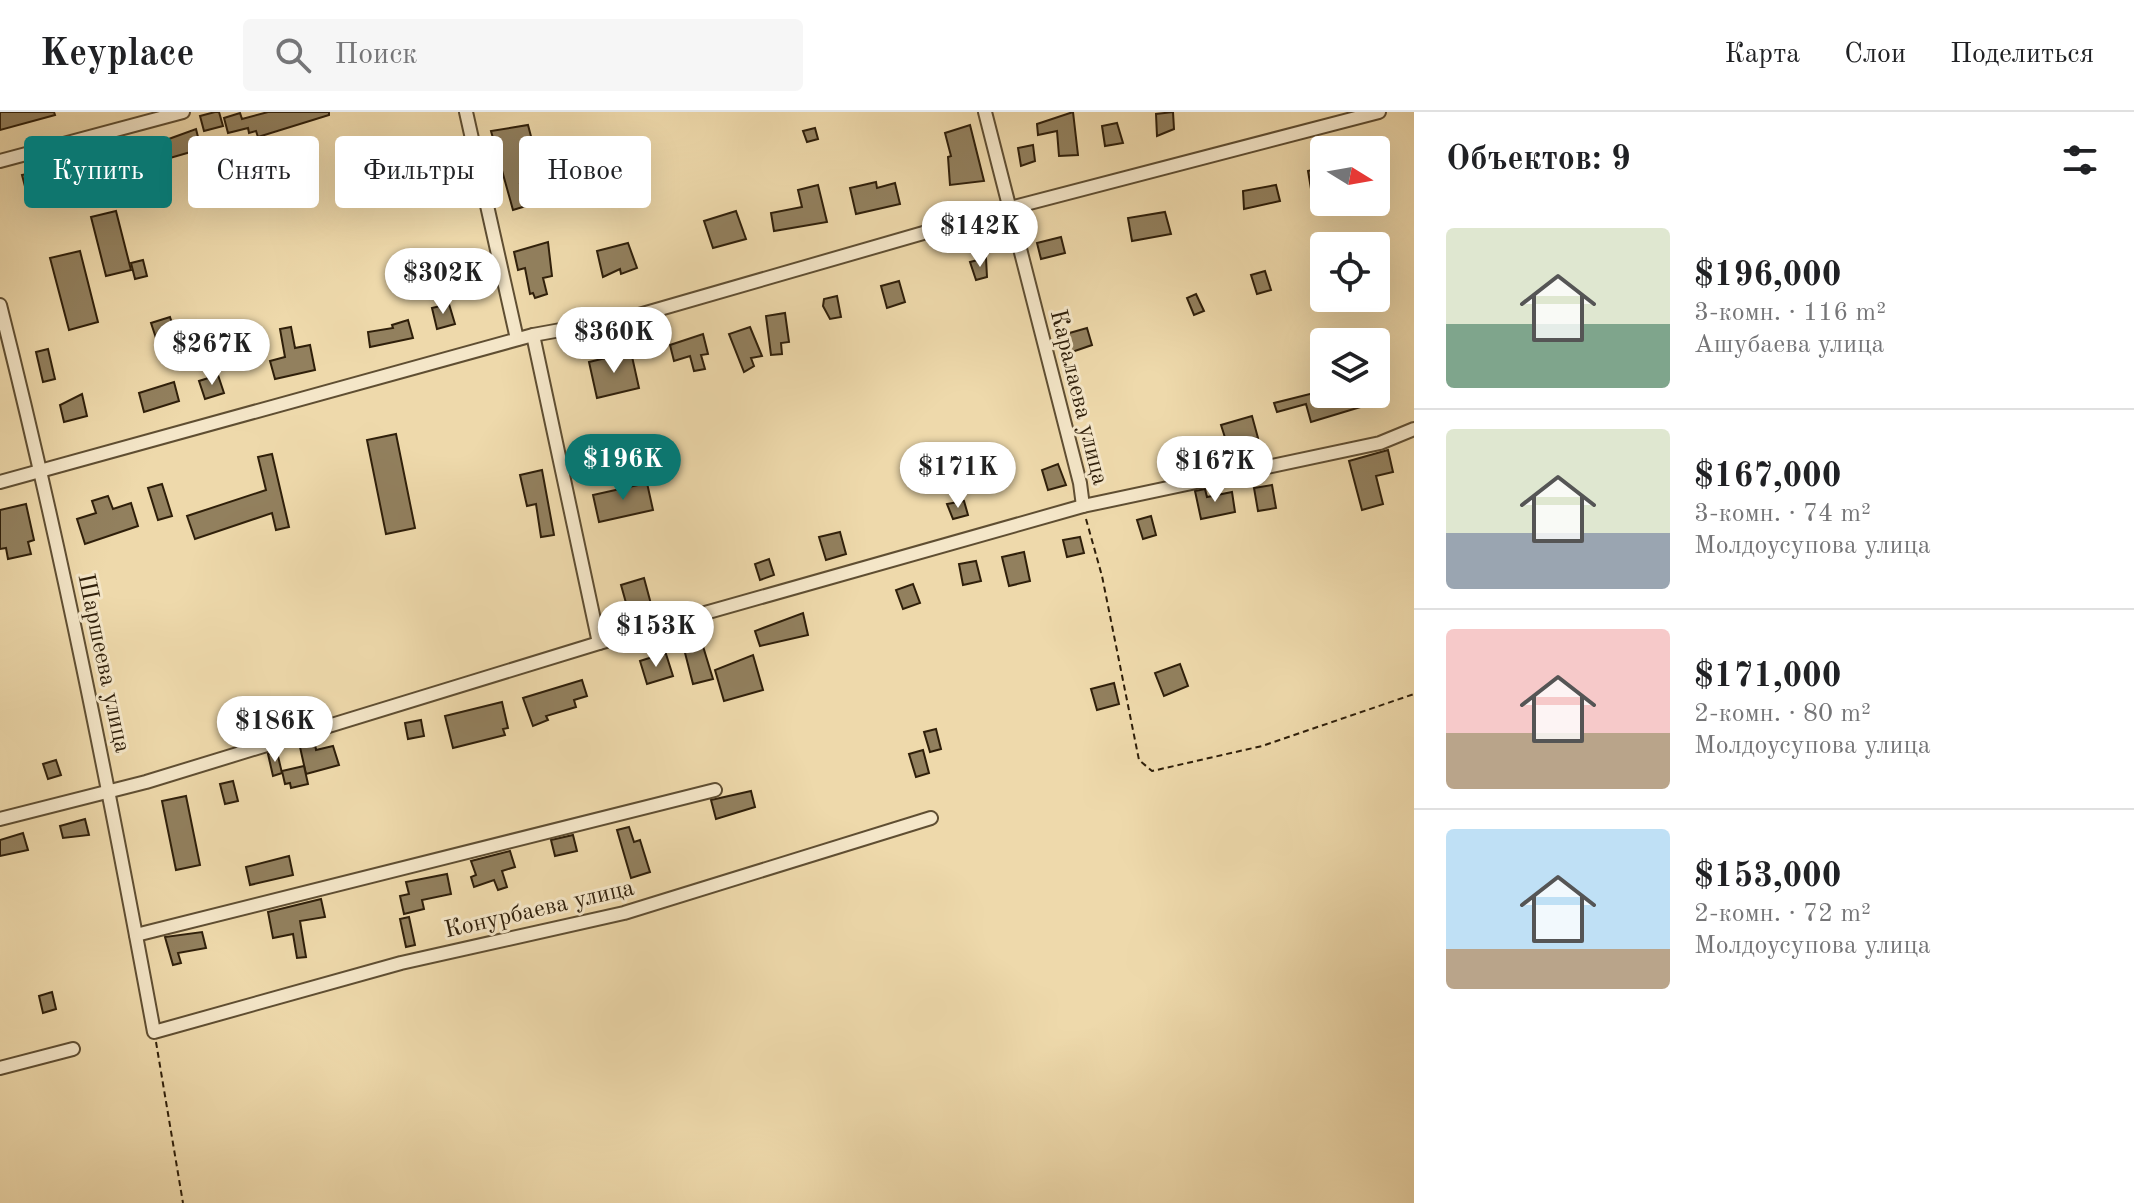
<!DOCTYPE html>
<html lang="ru">
<meta charset="utf-8">
<style>
body{margin:0;font-family:"Old Standard TT",serif;background:#f6f6f6;color:#202124;height:100vh;display:flex;flex-direction:column;font-size:30px;white-space:nowrap}
*{box-sizing:border-box;margin:0}
p{font-size:26px;color:#757577}
.icon{flex:none;width:44px;height:44px;fill:none;stroke:currentColor;stroke-width:2;stroke-linecap:round;stroke-linejoin:round}
.map{position:relative;flex:1;overflow:hidden}
.side{display:flex;flex-direction:column;background:#fff;width:720px}
.side>*{flex:none}
.guide{position:absolute;left:24px;top:24px;width:760px;height:72px;display:flex;gap:16px}
.needle{width:52px;rotate:101deg}
.tools{position:absolute;left:1310px;top:24px;display:grid;gap:16px}
.tools a{display:grid;place-items:center;width:80px;height:80px;border-radius:8px;background:#fff;box-shadow:0 8px 32px #0002;font-size:40px}
.price{position:absolute;translate:-50% -68px;padding:0 18px;border-radius:28px;background:#fff;color:#222;font-size:26px;line-height:52px;filter:drop-shadow(0 2px 4px #0008)}
.price::after{content:'';position:absolute;left:50%;top:48px;width:24px;height:18px;margin-left:-12px;background:inherit;clip-path:polygon(0 0,100% 0,50% 100%)}
.price.on{background:#0f766e;color:#fff}
ul{padding:0;list-style:none}
li{display:flex;align-items:center;gap:24px;height:200px;padding:0 32px}
li+li{border-top:2px solid #e0e0e0}
li span{display:grid;place-items:center;flex:none;width:224px;height:160px;border-radius:8px;color:#555}
li>.icon{margin-inline-start:auto}
span .icon{width:96px;height:96px;fill:#fffc;stroke-width:1}
li b{font-size:34px}
h2{display:flex;justify-content:space-between;align-items:center;height:96px;padding:0 32px;font-size:34px}
.pill{padding:0 28px;border-radius:8px;background:#fff;box-shadow:0 8px 32px #0002;font-size:28px;line-height:72px}
.pill.on{background:#0f766e;color:#fff}
header{display:flex;align-items:center;gap:48px;box-sizing:border-box;height:112px;padding:0 40px;background:#fff;border-bottom:2px solid #e0e0e0}
header strong{font-size:38px}
nav{display:flex;gap:44px;margin-inline-start:auto;font-size:28px}
.search{width:560px;height:72px;background:#f6f6f6;display:flex;align-items:center;gap:20px;box-sizing:border-box;padding:0 28px;border-radius:8px;color:#757577;font-size:30px}
main{display:flex;flex:1;min-height:0}
.map>svg:first-child{display:block}
.building{fill:#92805e;stroke:#2f1f0a;stroke-width:2}
.lines{fill:none;stroke-linecap:round;stroke-linejoin:round}
.minor-casing{stroke:#5f4e32;stroke-width:16}
.path{stroke:#2f1f0a;stroke-width:2;stroke-dasharray:6 4;stroke-linecap:butt}
.minor{stroke:#f4e6c8;stroke-width:12}
.labels{text-anchor:middle;stroke-width:6;stroke-linejoin:round;paint-order:stroke}
.street-label{font-size:24px;fill:#2f1f0a;stroke:#f4e6c8}
</style>
<header>
<strong>Keyplace</strong>
<div class="search"><svg class="icon" aria-label="search" viewBox="0 0 24 24"><circle cx="10" cy="10" r="6"/><path d="M15 15l6 6"/></svg>Поиск</div>
<nav><a>Карта</a><a>Слои</a><a>Поделиться</a></nav>
</header>
<main>
<div class="map">
<svg width="1414" height="1091" viewBox="0 0 1414 1091">
<rect width="100%" height="100%" fill="#eed9ab"/>
<filter id="stains"><feTurbulence type="fractalNoise" baseFrequency=".0025" numOctaves="4"/><feColorMatrix values="0 0 0 0 .2 0 0 0 0 .09 0 0 0 0 .02 0 0 0 .5 -.17"/></filter>
<radialGradient id="worn" r=".72"><stop offset=".6" stop-color="#630" stop-opacity="0"/><stop offset="1" stop-color="#630" stop-opacity=".3"/></radialGradient>
<!-- building -->
<g class="building">
<path d="M 0,0 L 54,0 L 55,3 L 0,18 Z"/>
<path d="M 215,0 L 219,0 L 223,14 L 204,19 L 200,4 Z"/>
<path d="M 268,0 L 329,0 L 329,3 L 258,25 L 256,19 L 249,21 L 248,16 L 228,21 L 224,6 L 240,1 L 242,7 Z"/>
<path d="M 1073,0 L 1078,43 L 1059,44 L 1057,19 L 1038,23 L 1037,12 Z"/>
<path d="M 1173,0 L 1174,17 L 1157,24 L 1156,2 Z"/>
<path d="M 1117,11 L 1123,31 L 1105,34 L 1102,14 Z"/>
<path d="M 528,13 L 542,66 L 520,72 L 526,94 L 513,98 L 491,19 Z"/>
<path d="M 970,13 L 984,69 L 950,73 L 948,45 L 951,44 L 945,21 Z"/>
<path d="M 815,16 L 818,27 L 807,30 L 803,19 Z"/>
<path d="M 196,17 L 201,37 L 170,46 L 166,28 Z"/>
<path d="M 1033,33 L 1035,49 L 1021,54 L 1018,36 Z"/>
<path d="M 114,43 L 121,67 L 90,75 L 89,69 L 28,86 L 22,63 Z"/>
<path d="M 453,51 L 462,86 L 446,91 L 436,56 Z"/>
<path d="M 148,53 L 151,66 L 126,73 L 122,59 Z"/>
<path d="M 1324,55 L 1324,82 L 1312,83 L 1308,59 Z"/>
<path d="M 876,70 L 877,76 L 895,71 L 900,92 L 856,102 L 850,76 Z"/>
<path d="M 818,73 L 827,110 L 774,119 L 771,101 L 802,95 L 798,78 Z"/>
<path d="M 1276,73 L 1280,89 L 1244,97 L 1243,79 Z"/>
<path d="M 116,99 L 131,158 L 106,164 L 91,105 Z"/>
<path d="M 736,99 L 746,127 L 713,136 L 704,109 Z"/>
<path d="M 1165,100 L 1171,122 L 1132,129 L 1128,106 Z"/>
<path d="M 1061,125 L 1065,141 L 1041,147 L 1037,131 Z"/>
<path d="M 548,130 L 552,164 L 543,166 L 547,182 L 535,186 L 533,181 L 530,182 L 525,156 L 518,158 L 514,140 Z"/>
<path d="M 628,131 L 637,156 L 621,162 L 620,157 L 603,165 L 597,139 Z"/>
<path d="M 80,139 L 98,210 L 69,218 L 50,146 Z"/>
<path d="M 986,146 L 987,165 L 976,168 L 970,150 Z"/>
<path d="M 143,148 L 147,164 L 135,167 L 131,151 Z"/>
<path d="M 1265,159 L 1271,178 L 1257,182 L 1251,163 Z"/>
<path d="M 483,164 L 485,174 L 463,181 L 460,170 Z"/>
<path d="M 899,169 L 905,190 L 887,196 L 881,174 Z"/>
<path d="M 1196,182 L 1204,199 L 1194,203 L 1187,186 Z"/>
<path d="M 837,184 L 841,205 L 830,207 L 823,194 L 824,187 Z"/>
<path d="M 449,192 L 455,212 L 437,217 L 432,196 Z"/>
<path d="M 785,201 L 789,230 L 781,231 L 782,242 L 771,243 L 766,204 Z"/>
<path d="M 170,205 L 178,229 L 159,235 L 151,211 Z"/>
<path d="M 408,208 L 413,226 L 370,235 L 368,220 L 393,216 L 392,213 Z"/>
<path d="M 291,215 L 295,236 L 310,233 L 315,258 L 275,267 L 270,249 L 285,245 L 280,217 Z"/>
<path d="M 750,215 L 762,244 L 751,246 L 754,254 L 744,260 L 729,222 Z"/>
<path d="M 1087,216 L 1092,233 L 1072,240 L 1066,222 Z"/>
<path d="M 703,222 L 708,242 L 701,243 L 705,257 L 694,259 L 690,244 L 674,249 L 670,233 Z"/>
<path d="M 48,237 L 55,267 L 43,270 L 36,240 Z"/>
<path d="M 631,240 L 639,276 L 597,286 L 589,250 Z"/>
<path d="M 218,263 L 224,281 L 205,287 L 199,269 Z"/>
<path d="M 174,270 L 179,289 L 144,300 L 139,281 Z"/>
<path d="M 1314,281 L 1375,282 L 1377,290 L 1311,310 L 1306,292 L 1277,300 L 1274,291 Z"/>
<path d="M 82,282 L 87,304 L 64,310 L 60,293 Z"/>
<path d="M 1252,304 L 1258,326 L 1228,335 L 1221,313 Z"/>
<path d="M 396,322 L 415,416 L 386,422 L 367,328 Z"/>
<path d="M 1388,338 L 1393,360 L 1376,364 L 1383,392 L 1362,398 L 1349,349 Z"/>
<path d="M 272,342 L 289,415 L 276,418 L 272,401 L 195,427 L 187,404 L 266,378 L 258,345 Z"/>
<path d="M 1058,352 L 1066,373 L 1048,378 L 1042,358 Z"/>
<path d="M 542,358 L 554,423 L 541,425 L 536,392 L 527,394 L 520,363 Z"/>
<path d="M 647,371 L 653,398 L 599,410 L 593,383 Z"/>
<path d="M 162,372 L 172,404 L 158,408 L 148,376 Z"/>
<path d="M 1272,373 L 1276,396 L 1258,399 L 1254,376 Z"/>
<path d="M 1205,377 L 1207,385 L 1232,380 L 1235,400 L 1201,407 L 1195,379 Z"/>
<path d="M 108,384 L 113,397 L 131,391 L 138,414 L 85,432 L 77,407 L 96,401 L 92,389 Z"/>
<path d="M 964,389 L 968,403 L 953,407 L 947,392 Z"/>
<path d="M 26,392 L 34,428 L 28,430 L 31,442 L 8,447 L 6,436 L 0,437 L 0,398 Z"/>
<path d="M 1151,404 L 1156,423 L 1143,427 L 1137,408 Z"/>
<path d="M 840,420 L 846,442 L 826,448 L 819,425 Z"/>
<path d="M 1080,425 L 1084,441 L 1067,445 L 1063,428 Z"/>
<path d="M 1024,440 L 1030,469 L 1009,474 L 1002,445 Z"/>
<path d="M 769,447 L 774,463 L 760,468 L 755,452 Z"/>
<path d="M 976,449 L 981,469 L 963,473 L 959,452 Z"/>
<path d="M 644,466 L 651,492 L 628,498 L 621,473 Z"/>
<path d="M 913,472 L 920,491 L 903,497 L 896,478 Z"/>
<path d="M 803,501 L 808,523 L 760,534 L 755,519 Z"/>
<path d="M 702,531 L 713,567 L 693,572 L 684,537 Z"/>
<path d="M 662,542 L 666,542 L 673,564 L 647,572 L 640,549 Z"/>
<path d="M 753,543 L 763,578 L 724,589 L 715,558 Z"/>
<path d="M 1180,552 L 1188,574 L 1164,584 L 1155,561 Z"/>
<path d="M 582,568 L 587,584 L 574,588 L 576,595 L 546,604 L 548,608 L 533,614 L 523,586 Z"/>
<path d="M 1114,571 L 1119,592 L 1097,598 L 1091,577 Z"/>
<path d="M 502,590 L 508,616 L 503,617 L 505,623 L 453,636 L 445,604 Z"/>
<path d="M 421,608 L 424,624 L 408,627 L 405,611 Z"/>
<path d="M 936,617 L 941,637 L 930,640 L 924,620 Z"/>
<path d="M 315,632 L 316,638 L 333,634 L 339,653 L 306,662 L 300,635 Z"/>
<path d="M 923,638 L 929,661 L 916,665 L 909,642 Z"/>
<path d="M 277,640 L 282,661 L 273,664 L 268,642 Z"/>
<path d="M 56,648 L 61,663 L 48,667 L 43,652 Z"/>
<path d="M 304,654 L 308,672 L 291,676 L 290,671 L 285,672 L 282,659 Z"/>
<path d="M 233,669 L 238,689 L 225,692 L 220,672 Z"/>
<path d="M 751,679 L 755,695 L 716,707 L 711,688 Z"/>
<path d="M 186,684 L 200,753 L 176,758 L 162,689 Z"/>
<path d="M 85,707 L 89,723 L 63,726 L 60,714 Z"/>
<path d="M 629,715 L 634,730 L 640,728 L 650,760 L 631,766 L 617,718 Z"/>
<path d="M 23,721 L 28,738 L 0,744 L 0,728 Z"/>
<path d="M 573,723 L 577,739 L 555,744 L 551,728 Z"/>
<path d="M 510,739 L 515,755 L 502,759 L 507,775 L 498,778 L 494,768 L 474,775 L 471,765 L 476,763 L 471,749 Z"/>
<path d="M 289,744 L 293,763 L 250,773 L 246,755 Z"/>
<path d="M 447,762 L 451,782 L 422,788 L 424,797 L 404,802 L 400,784 L 409,782 L 406,770 Z"/>
<path d="M 321,787 L 325,805 L 300,809 L 306,845 L 297,846 L 293,822 L 273,826 L 268,800 Z"/>
<path d="M 409,805 L 415,833 L 406,835 L 400,807 Z"/>
<path d="M 202,820 L 206,836 L 178,841 L 181,851 L 173,853 L 165,825 Z"/>
<path d="M 52,880 L 56,897 L 43,901 L 39,884 Z"/>
</g>
<g class="lines">
<defs>
<g id="minor">
<path d="M 466,0 L 517,227"/>
<path d="M 985,0 L 1080,371 L 1083,394"/>
<path d="M 0,49 L 183,0"/>
<path d="M 0,193 C 61,434 109,676 154,920 L 401,851 L 624,801 L 931,706"/>
<path d="M 533,223 L 599,531"/>
<path d="M 0,370 L 533,223 L 632,205 L 1010,96 L 1379,0"/>
<path d="M 0,707 L 146,670 L 599,531 L 1083,394 L 1380,331 L 1414,317"/>
<path d="M 136,823 L 715,678"/>
<path d="M 0,956 L 73,937"/>
</g>
</defs>
<!-- minor casing -->
<use href="#minor" class="minor-casing"/>
<!-- path -->
<g class="path">
<path d="M 1086,407 L 1102,464 L 1139,648 L 1152,659 L 1262,634 L 1414,582"/>
<path d="M 156,930 L 183,1091"/>
</g>
<!-- minor -->
<use href="#minor" class="minor"/>
</g>
<g class="labels">
<!-- street labels -->
<g class="street-label">
<text transform="translate(1080 285) rotate(76)" y="8">Каралаева улица</text>
<text transform="translate(105 551) rotate(78)" y="8">Шаршеева улица</text>
<text transform="translate(539 796) rotate(-13)" y="8">Конурбаева улица</text>
</g>
</g>
<rect width="100%" height="100%" filter="url(#stains)"/>
<rect width="100%" height="100%" fill="url(#worn)"/>
</svg>
<div class="tools">
<a><svg class="needle" viewBox="-14 -14 28 28"><path d="M0-13l5 13h-10z" fill="#e53935"/><path d="M0 13l5-13h-10z" fill="#757577"/></svg></a>
<a><svg class="icon" aria-label="locate" viewBox="0 0 24 24"><circle cx="12" cy="12" r="6"/><path d="M12 2v4M12 18v4M2 12h4M18 12h4"/></svg></a>
<a><svg class="icon" aria-label="layers" viewBox="0 0 24 24"><path d="M12 4l9 5-9 5-9-5zM3 14l9 5 9-5"/></svg></a>
</div>
<b class="price" style="left:980px;top:157px">$142K</b>
<b class="price" style="left:443px;top:204px">$302K</b>
<b class="price" style="left:614px;top:263px">$360K</b>
<b class="price" style="left:212px;top:275px">$267K</b>
<b class="price on" style="left:623px;top:390px">$196K</b>
<b class="price" style="left:1215px;top:392px">$167K</b>
<b class="price" style="left:958px;top:398px">$171K</b>
<b class="price" style="left:656px;top:557px">$153K</b>
<b class="price" style="left:275px;top:652px">$186K</b>
<div class="guide">
<a class="pill on">Купить</a>
<a class="pill">Снять</a>
<a class="pill">Фильтры</a>
<a class="pill">Новое</a>
</div>
</div>
<section class="side">
<h2>Объектов: 9<svg class="icon" aria-label="filters" viewBox="0 0 24 24"><path d="M4 7h16M4 17h16"/><circle cx="9" cy="7" r="2"/><circle cx="15" cy="17" r="2"/></svg></h2>
<ul>
<li><span style="background:linear-gradient(#dfe7d0 60%,#7fa58c 0)"><svg class="icon" aria-label="home" viewBox="0 0 24 24"><path d="M3 11l9-7 9 7M6 9v11h12V9"/></svg></span><div><b>$196,000</b><p>3-комн. · 116 m²</p><p>Ашубаева улица</p></div></li>
<li><span style="background:linear-gradient(#dfe7d0 65%,#9aa5b1 0)"><svg class="icon" aria-label="home" viewBox="0 0 24 24"><path d="M3 11l9-7 9 7M6 9v11h12V9"/></svg></span><div><b>$167,000</b><p>3-комн. · 74 m²</p><p>Молдоусупова улица</p></div></li>
<li><span style="background:linear-gradient(#f6c9c9 65%,#b9a48a 0)"><svg class="icon" aria-label="home" viewBox="0 0 24 24"><path d="M3 11l9-7 9 7M6 9v11h12V9"/></svg></span><div><b>$171,000</b><p>2-комн. · 80 m²</p><p>Молдоусупова улица</p></div></li>
<li><span style="background:linear-gradient(#bfe0f5 75%,#b9a48a 0)"><svg class="icon" aria-label="home" viewBox="0 0 24 24"><path d="M3 11l9-7 9 7M6 9v11h12V9"/></svg></span><div><b>$153,000</b><p>2-комн. · 72 m²</p><p>Молдоусупова улица</p></div></li>
</ul>
</section>
</main>
